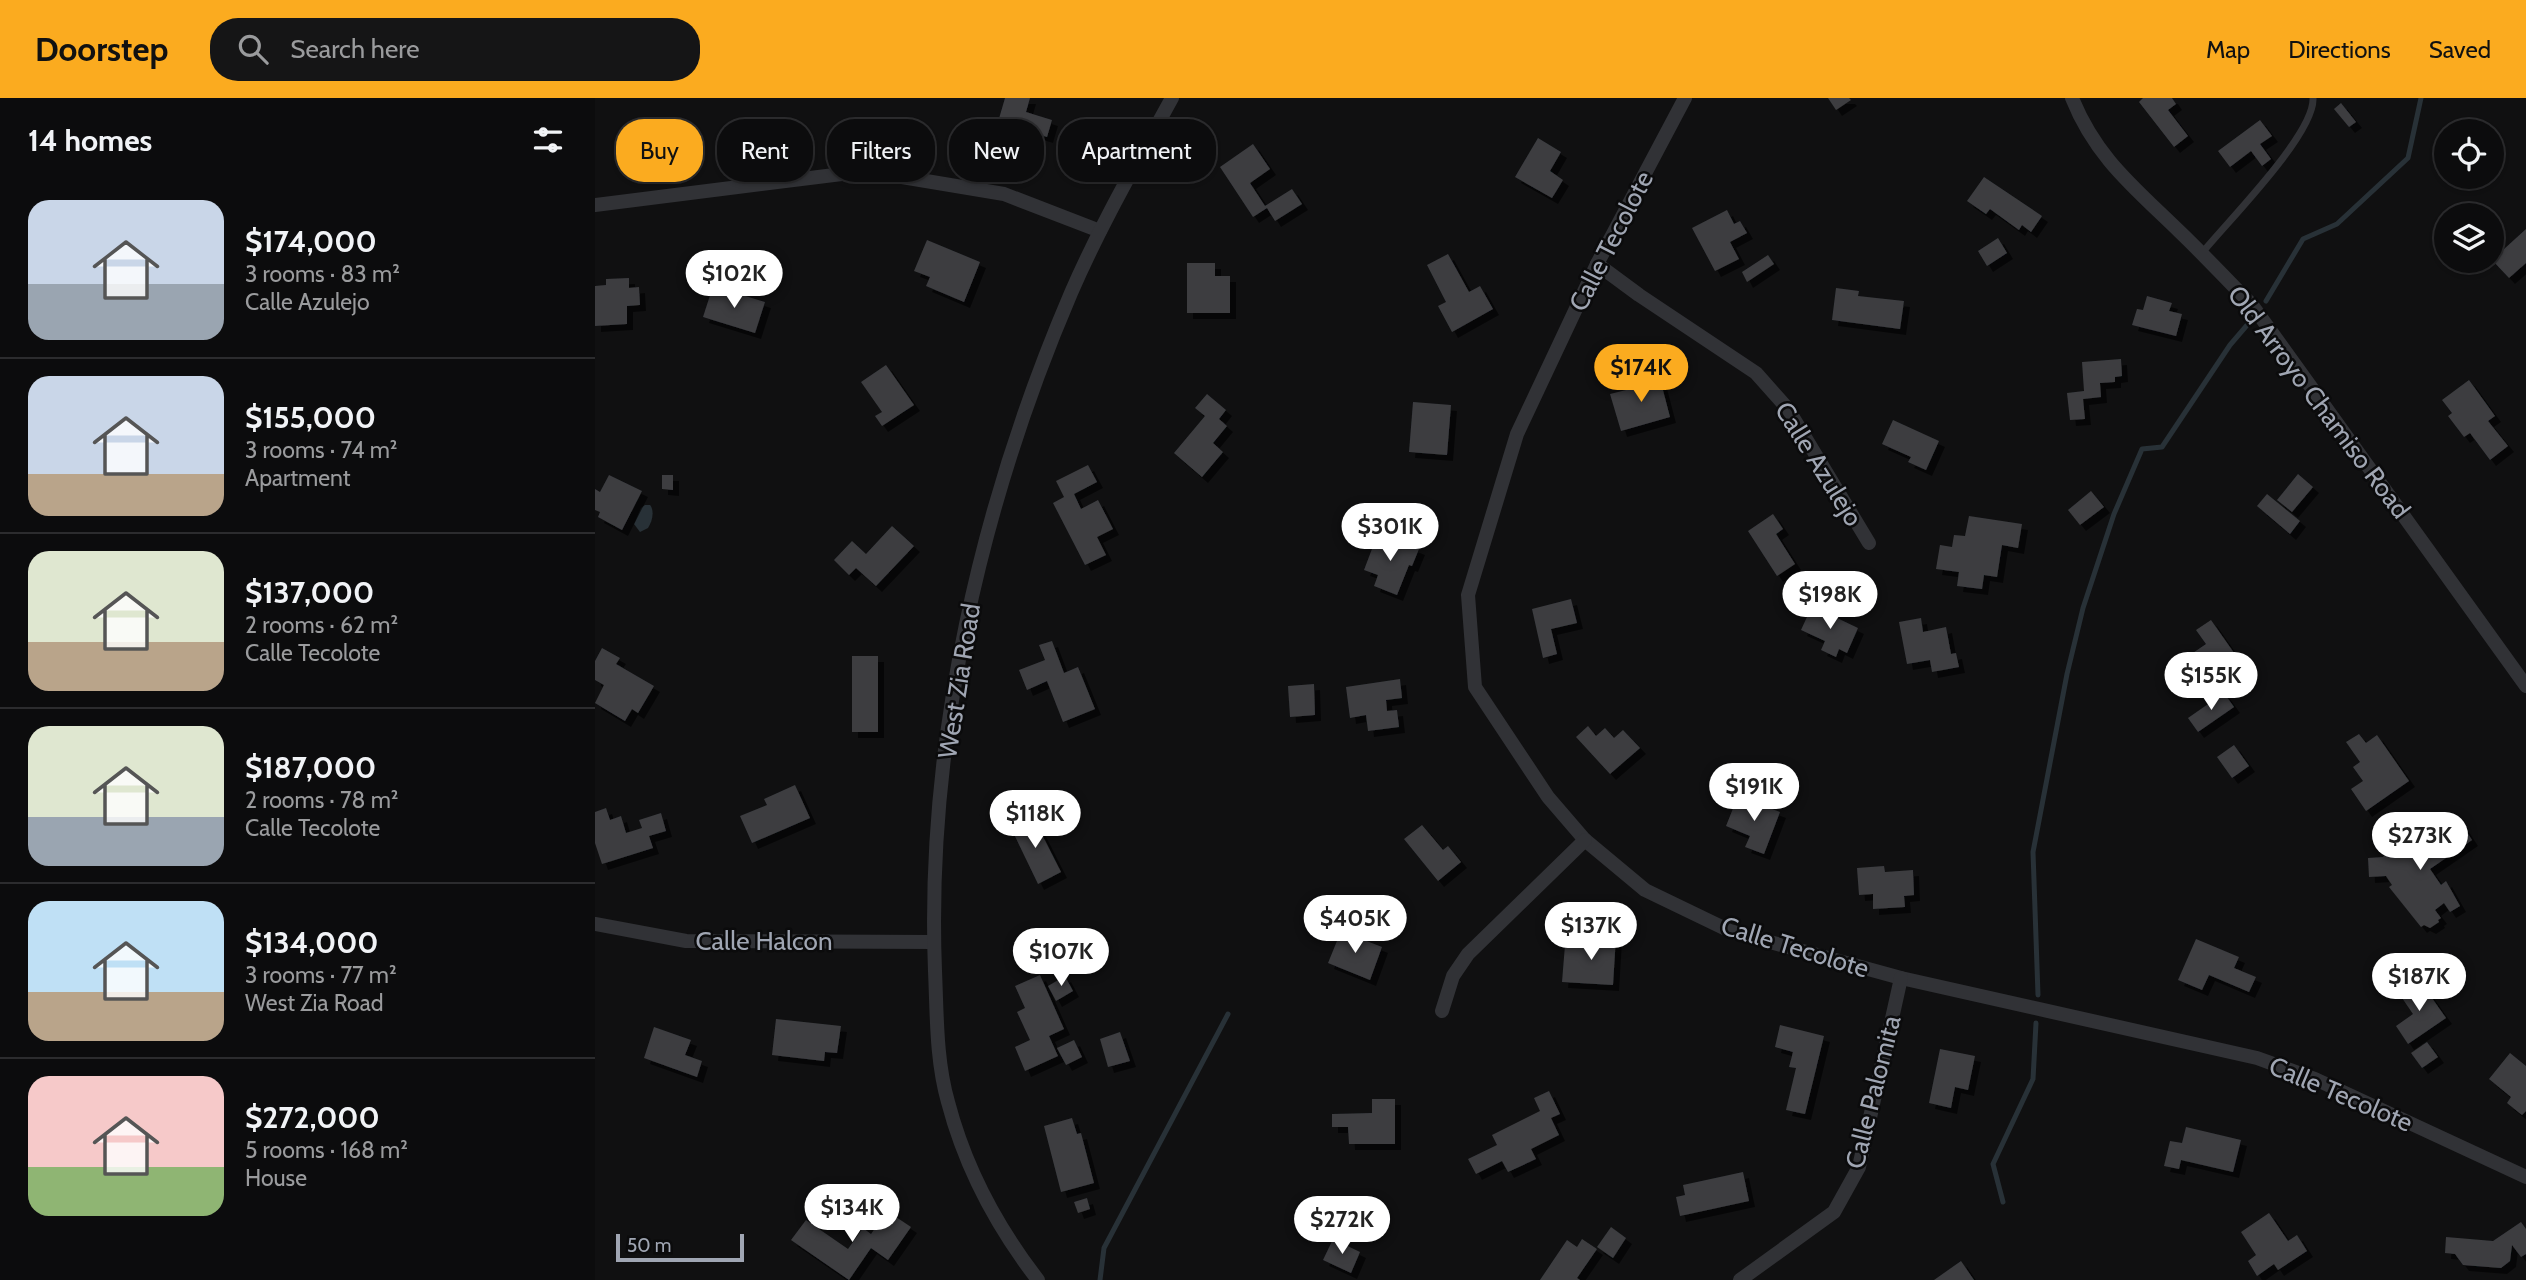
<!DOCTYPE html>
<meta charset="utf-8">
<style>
body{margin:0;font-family:Cabin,sans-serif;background:#151516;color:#f1f3f6;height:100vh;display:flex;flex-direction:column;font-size:26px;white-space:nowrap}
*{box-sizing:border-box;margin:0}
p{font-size:23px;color:#9a9b9d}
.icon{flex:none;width:38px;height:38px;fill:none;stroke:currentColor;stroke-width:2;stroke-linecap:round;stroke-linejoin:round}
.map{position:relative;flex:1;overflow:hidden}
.details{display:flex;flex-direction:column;background:#0c0c0d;width:595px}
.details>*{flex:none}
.banner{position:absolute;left:21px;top:21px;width:665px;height:63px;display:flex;gap:14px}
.fabs{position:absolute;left:1839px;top:21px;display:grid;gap:14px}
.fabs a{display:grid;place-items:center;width:70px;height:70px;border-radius:50%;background:#0c0c0d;box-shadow:0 2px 5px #0004,0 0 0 2px #2c2c2e;font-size:35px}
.scale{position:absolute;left:21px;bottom:18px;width:128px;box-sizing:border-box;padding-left:7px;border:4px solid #a0a6b3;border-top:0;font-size:19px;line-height:24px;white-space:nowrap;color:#a0a6b3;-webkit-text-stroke:5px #0b0b0c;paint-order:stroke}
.price{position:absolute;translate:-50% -60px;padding:0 16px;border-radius:24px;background:#fff;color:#222;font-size:23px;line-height:46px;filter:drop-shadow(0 2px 4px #0008)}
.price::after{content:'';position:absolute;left:50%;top:42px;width:21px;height:16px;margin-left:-10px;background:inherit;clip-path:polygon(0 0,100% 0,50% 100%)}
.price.current{background:#fbab1f;color:#111}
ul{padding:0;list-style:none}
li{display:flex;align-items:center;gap:21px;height:175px;padding:0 28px}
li+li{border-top:2px solid #2c2c2e}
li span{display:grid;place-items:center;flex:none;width:196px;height:140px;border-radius:21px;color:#555}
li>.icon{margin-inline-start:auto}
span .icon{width:84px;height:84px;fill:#fffc;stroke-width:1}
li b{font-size:30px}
h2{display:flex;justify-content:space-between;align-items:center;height:84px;padding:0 28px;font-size:30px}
.chip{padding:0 24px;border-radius:28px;background:#0c0c0d;box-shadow:0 2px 5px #0004,0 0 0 2px #2c2c2e;font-size:24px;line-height:63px}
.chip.current{background:#fbab1f;color:#111}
header{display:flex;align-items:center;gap:42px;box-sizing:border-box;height:98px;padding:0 35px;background:#fbab1f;color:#111}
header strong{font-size:33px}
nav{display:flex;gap:38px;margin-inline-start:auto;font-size:24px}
.search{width:490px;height:63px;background:#151516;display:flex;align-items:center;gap:18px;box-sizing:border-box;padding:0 24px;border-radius:28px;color:#9a9b9d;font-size:26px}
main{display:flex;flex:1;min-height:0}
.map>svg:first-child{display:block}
.water{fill:#283137}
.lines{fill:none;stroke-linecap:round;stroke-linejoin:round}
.stream{stroke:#283137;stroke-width:5}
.building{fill:#3c3d41;filter:url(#shadow)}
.service{stroke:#313236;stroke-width:7}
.minor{stroke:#313236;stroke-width:14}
.labels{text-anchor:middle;stroke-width:5;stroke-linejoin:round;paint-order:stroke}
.street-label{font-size:26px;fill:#a0a6b3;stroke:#0b0b0c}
</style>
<header>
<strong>Doorstep</strong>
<div class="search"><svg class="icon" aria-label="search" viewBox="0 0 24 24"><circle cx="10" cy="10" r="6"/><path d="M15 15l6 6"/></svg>Search here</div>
<nav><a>Map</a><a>Directions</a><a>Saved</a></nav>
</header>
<main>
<section class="details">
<h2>14 homes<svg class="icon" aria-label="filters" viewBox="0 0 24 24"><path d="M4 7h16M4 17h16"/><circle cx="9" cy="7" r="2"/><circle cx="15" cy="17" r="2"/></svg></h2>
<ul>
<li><span style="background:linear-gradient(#c9d6e8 60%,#9aa5b1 0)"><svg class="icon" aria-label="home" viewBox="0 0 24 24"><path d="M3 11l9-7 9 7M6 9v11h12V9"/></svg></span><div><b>$174,000</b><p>3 rooms · 83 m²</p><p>Calle Azulejo</p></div></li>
<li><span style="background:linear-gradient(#c9d6e8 70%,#b9a48a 0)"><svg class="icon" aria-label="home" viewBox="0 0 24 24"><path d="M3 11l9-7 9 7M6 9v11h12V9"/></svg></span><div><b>$155,000</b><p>3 rooms · 74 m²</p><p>Apartment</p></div></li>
<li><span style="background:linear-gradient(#dfe7d0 65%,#b9a48a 0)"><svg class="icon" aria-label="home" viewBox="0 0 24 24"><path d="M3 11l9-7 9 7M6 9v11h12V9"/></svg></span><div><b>$137,000</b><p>2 rooms · 62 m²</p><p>Calle Tecolote</p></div></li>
<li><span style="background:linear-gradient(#dfe7d0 65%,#9aa5b1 0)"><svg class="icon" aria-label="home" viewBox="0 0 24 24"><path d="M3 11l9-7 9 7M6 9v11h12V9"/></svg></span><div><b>$187,000</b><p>2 rooms · 78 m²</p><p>Calle Tecolote</p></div></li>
<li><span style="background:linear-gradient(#bfe0f5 65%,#b9a48a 0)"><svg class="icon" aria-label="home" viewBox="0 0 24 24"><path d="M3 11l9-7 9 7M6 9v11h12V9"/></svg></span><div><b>$134,000</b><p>3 rooms · 77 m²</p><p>West Zia Road</p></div></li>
<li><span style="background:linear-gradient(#f6c9c9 65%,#8fb573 0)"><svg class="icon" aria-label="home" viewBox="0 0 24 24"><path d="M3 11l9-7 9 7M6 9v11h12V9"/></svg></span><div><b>$272,000</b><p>5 rooms · 168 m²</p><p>House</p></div></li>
</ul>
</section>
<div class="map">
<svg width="1931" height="1182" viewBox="0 0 1931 1182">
<defs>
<filter id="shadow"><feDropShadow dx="6" dy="6" stdDeviation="0" flood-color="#0009"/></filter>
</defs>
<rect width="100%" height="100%" fill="#101011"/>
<!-- water -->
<path class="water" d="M 50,407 L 55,407 C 60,413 57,424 53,430 L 45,434 L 39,426 L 46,410 Z"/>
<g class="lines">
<!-- stream -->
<g class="stream">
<path d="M 1671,203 L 1708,141 L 1742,126 L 1813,60 L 1826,0"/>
<path d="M 1443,897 L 1438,754 L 1472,576 L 1488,510 L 1519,416 L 1547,351 L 1567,349 L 1635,247 L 1653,226"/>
<path d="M 1408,1104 L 1398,1066 L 1438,981 L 1441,925"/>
<path d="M 505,1182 L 509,1150 L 633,916"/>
</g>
</g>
<!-- building -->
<g class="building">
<path d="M 410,0 L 435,0 L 431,14 L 457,22 L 452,39 L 403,24 Z"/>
<path d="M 1233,0 L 1254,0 L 1256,2 L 1241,12 Z"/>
<path d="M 1548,0 L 1577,0 L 1581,6 L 1573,12 L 1593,38 L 1579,49 L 1544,4 Z"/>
<path d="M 1746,5 L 1761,24 L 1754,29 L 1739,11 Z"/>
<path d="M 1665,22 L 1677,38 L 1665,46 L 1676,61 L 1667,68 L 1656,53 L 1635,69 L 1623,53 Z"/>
<path d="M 943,40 L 966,54 L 955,73 L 968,82 L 957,100 L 920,79 Z"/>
<path d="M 658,46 L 675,71 L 655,85 L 670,108 L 697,91 L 707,106 L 680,123 L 672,110 L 658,119 L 625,69 Z"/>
<path d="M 1389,79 L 1447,118 L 1436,134 L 1427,127 L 1424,132 L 1395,111 L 1391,116 L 1372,103 Z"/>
<path d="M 1132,112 L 1139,126 L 1145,123 L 1152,135 L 1135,144 L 1144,161 L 1120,173 L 1097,130 Z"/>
<path d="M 1931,131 L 1931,165 L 1914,180 L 1897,162 Z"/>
<path d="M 1403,140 L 1412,155 L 1392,168 L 1383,153 Z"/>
<path d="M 332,142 L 385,164 L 369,204 L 331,188 L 335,179 L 319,173 Z"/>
<path d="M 853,156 L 874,194 L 885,188 L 898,211 L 857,234 L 843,208 L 851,204 L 832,167 Z"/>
<path d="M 1173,157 L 1179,166 L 1152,184 L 1147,174 Z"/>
<path d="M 592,165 L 620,165 L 620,178 L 635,178 L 635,215 L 592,215 Z"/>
<path d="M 34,180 L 34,190 L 44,189 L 45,207 L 32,208 L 32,226 L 0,228 L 0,188 L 11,187 L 11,181 Z"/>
<path d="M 118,188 L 170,204 L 160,235 L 108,219 Z"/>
<path d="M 1241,190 L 1264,193 L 1263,198 L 1309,203 L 1305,231 L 1237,222 Z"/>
<path d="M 1552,198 L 1577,205 L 1574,213 L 1587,216 L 1581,238 L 1537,227 L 1542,211 L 1548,212 Z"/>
<path d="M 1526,261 L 1527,278 L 1520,279 L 1520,284 L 1505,285 L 1506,299 L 1488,301 L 1490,321 L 1475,322 L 1472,295 L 1489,293 L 1487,264 Z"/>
<path d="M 291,267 L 319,307 L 287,328 L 280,318 L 287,314 L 266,284 Z"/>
<path d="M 1064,277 L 1075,319 L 1026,333 L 1015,296 L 1043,289 L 1041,283 Z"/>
<path d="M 1874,282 L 1900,318 L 1893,323 L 1913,348 L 1895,362 L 1875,335 L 1869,339 L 1853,318 L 1857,315 L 1847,302 Z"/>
<path d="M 612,296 L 631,312 L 624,321 L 632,328 L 618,345 L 628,354 L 607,379 L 579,355 L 610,318 L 600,310 Z"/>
<path d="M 818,304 L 856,307 L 852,357 L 814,354 Z"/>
<path d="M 1298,322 L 1344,343 L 1331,372 L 1313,364 L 1316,359 L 1287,346 Z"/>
<path d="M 493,367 L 502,384 L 479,396 L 486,411 L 503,402 L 518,431 L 502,439 L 511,457 L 490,467 L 458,405 L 469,399 L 461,383 Z"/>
<path d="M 1703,376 L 1718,389 L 1697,414 L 1682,402 Z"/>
<path d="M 14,377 L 47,393 L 27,432 L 3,419 L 5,414 L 0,412 L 0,391 L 5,394 Z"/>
<path d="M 67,377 L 78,377 L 78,392 L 67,391 Z"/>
<path d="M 1496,393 L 1509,409 L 1485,427 L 1473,412 Z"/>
<path d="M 1672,396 L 1705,423 L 1695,436 L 1662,408 Z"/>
<path d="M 1178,416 L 1188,431 L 1181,436 L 1200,466 L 1182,478 L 1153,433 Z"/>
<path d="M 1374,418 L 1427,426 L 1423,450 L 1407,447 L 1402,479 L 1389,477 L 1387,491 L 1362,488 L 1364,474 L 1341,471 L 1345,447 L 1357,449 L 1359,437 L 1370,438 Z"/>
<path d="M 297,428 L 319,448 L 281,488 L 261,470 L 254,477 L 239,462 L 257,443 L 271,456 Z"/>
<path d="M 783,435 L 824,451 L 817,468 L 814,467 L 802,497 L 779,488 L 783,477 L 769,472 Z"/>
<path d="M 976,501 L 982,525 L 956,531 L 962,556 L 948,560 L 937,511 Z"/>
<path d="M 1217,508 L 1263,530 L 1252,555 L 1244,551 L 1241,559 L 1226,552 L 1230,543 L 1206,532 Z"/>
<path d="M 1326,520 L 1328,534 L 1351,529 L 1356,556 L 1361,555 L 1364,569 L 1337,574 L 1335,562 L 1312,566 L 1304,524 Z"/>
<path d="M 1616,522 L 1644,562 L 1623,576 L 1619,570 L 1603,581 L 1589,561 L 1611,546 L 1601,532 Z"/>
<path d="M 457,543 L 469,575 L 483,569 L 500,611 L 468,624 L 452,583 L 432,592 L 424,572 L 450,562 L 444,547 Z"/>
<path d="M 7,550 L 25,560 L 21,566 L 59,588 L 43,615 L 37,611 L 30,623 L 0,605 L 9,587 L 0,582 L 0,563 Z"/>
<rect x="257" y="558" width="26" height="76"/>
<path d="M 805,581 L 807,600 L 791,602 L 792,613 L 802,612 L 804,629 L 773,633 L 771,617 L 755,620 L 751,589 Z"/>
<path d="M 719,586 L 720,617 L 695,619 L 693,588 Z"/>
<path d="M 1629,595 L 1639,609 L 1603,634 L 1593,620 Z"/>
<path d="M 993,628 L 1001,638 L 1010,630 L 1019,640 L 1028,632 L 1045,650 L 1015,676 L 981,639 Z"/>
<path d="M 1764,636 L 1771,645 L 1782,637 L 1814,683 L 1771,713 L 1756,691 L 1768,683 L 1758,669 L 1765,664 L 1751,644 Z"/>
<path d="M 1639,647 L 1654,668 L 1637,680 L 1622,659 Z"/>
<path d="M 200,687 L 215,720 L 157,745 L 145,718 L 172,707 L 169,701 Z"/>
<path d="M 1143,698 L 1185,714 L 1169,756 L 1150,749 L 1155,738 L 1131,728 Z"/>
<path d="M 11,710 L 15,722 L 26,718 L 31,735 L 47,730 L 44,722 L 66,715 L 71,733 L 54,738 L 58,750 L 7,766 L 0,745 L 0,714 Z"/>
<path d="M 437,717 L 466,774 L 443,786 L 415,728 Z"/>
<path d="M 1866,725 L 1877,742 L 1835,771 L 1846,787 L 1851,783 L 1865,808 L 1855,814 L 1849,805 L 1840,812 L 1846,820 L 1843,822 L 1844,824 L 1835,830 L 1829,827 L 1826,829 L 1794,789 L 1797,787 L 1791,778 L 1774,779 L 1773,760 L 1788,759 L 1799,743 L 1820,737 L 1835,736 L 1837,733 L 1847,739 Z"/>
<path d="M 827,727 L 848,752 L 853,748 L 866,764 L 843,783 L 809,741 Z"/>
<path d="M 1289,768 L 1290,774 L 1318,772 L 1319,797 L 1309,798 L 1310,809 L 1278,811 L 1278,796 L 1264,797 L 1262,770 Z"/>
<path d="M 746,833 L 787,849 L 775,882 L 733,865 Z"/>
<path d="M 1000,837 L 1021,838 L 1018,887 L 967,884 L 970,847 L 999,848 Z"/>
<path d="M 1601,841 L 1644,859 L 1639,870 L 1661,879 L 1654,894 L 1614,877 L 1607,892 L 1583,882 Z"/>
<path d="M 445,877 L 469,931 L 454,938 L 463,958 L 430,973 L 420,949 L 435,942 L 422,914 L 430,910 L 420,888 Z"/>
<path d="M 470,878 L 478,893 L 461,903 L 453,888 Z"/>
<path d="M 1825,883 L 1851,920 L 1813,946 L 1801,928 L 1818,916 L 1805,897 Z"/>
<path d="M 181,921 L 246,928 L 242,955 L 230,954 L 229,963 L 177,957 Z"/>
<path d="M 1185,927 L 1229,938 L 1210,1016 L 1191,1012 L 1201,970 L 1194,969 L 1198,954 L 1180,949 Z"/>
<path d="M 59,929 L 96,942 L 90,957 L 107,963 L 102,979 L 49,960 Z"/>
<path d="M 525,934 L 535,963 L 513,969 L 505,941 Z"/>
<path d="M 479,942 L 487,959 L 471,967 L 462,950 Z"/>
<path d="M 1832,944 L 1843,959 L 1827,970 L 1816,955 Z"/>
<path d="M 1345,951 L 1380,958 L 1373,992 L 1360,989 L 1356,1010 L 1334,1005 Z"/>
<path d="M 1915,955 L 1931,968 L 1931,1013 L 1927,1017 L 1912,1005 L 1916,999 L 1894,981 Z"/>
<path d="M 954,993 L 965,1016 L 956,1020 L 964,1037 L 936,1051 L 941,1061 L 913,1074 L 907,1063 L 881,1076 L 873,1061 L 902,1047 L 897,1037 L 945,1013 L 939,1000 Z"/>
<path d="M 777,1001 L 800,1001 L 800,1046 L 754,1046 L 753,1029 L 737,1029 L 737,1016 L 777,1015 Z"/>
<path d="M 477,1020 L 482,1036 L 486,1035 L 499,1085 L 466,1094 L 449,1028 Z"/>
<path d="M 1591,1029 L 1646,1042 L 1638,1074 L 1586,1062 L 1584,1071 L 1569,1068 L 1575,1043 L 1587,1045 Z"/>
<path d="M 1148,1074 L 1154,1103 L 1085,1118 L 1081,1099 L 1090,1097 L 1088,1087 Z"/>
<path d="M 492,1100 L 495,1111 L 483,1115 L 479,1104 Z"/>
<path d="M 292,1113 L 316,1129 L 293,1162 L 276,1150 L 254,1182 L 196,1142 L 211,1122 L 253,1151 L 268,1130 L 276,1136 Z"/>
<path d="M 1674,1115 L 1693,1143 L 1702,1137 L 1712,1153 L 1683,1172 L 1679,1166 L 1662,1178 L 1653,1163 L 1661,1157 L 1646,1134 Z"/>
<path d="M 1926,1124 L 1931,1131 L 1931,1156 L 1926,1159 L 1917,1147 L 1915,1163 L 1906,1170 L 1868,1167 L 1860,1156 L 1850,1155 L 1851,1139 L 1898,1143 Z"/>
<path d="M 1016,1129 L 1031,1140 L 1018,1160 L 1002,1149 Z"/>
<path d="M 738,1141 L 765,1154 L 756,1175 L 728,1162 Z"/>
<path d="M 987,1141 L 1002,1151 L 982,1180 L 985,1182 L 945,1182 L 972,1142 L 982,1149 Z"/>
<path d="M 1366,1163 L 1379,1182 L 1339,1182 Z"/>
</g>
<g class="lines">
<!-- service -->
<path class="service" d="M 1607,155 C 1632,124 1720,36 1718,0"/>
<!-- minor -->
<g class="minor">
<path d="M 1090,0 L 1002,166 L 922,336 L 873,497 L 880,589 L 953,699 L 990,742 L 1050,792 L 1135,833 L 1306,880 L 1662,960 L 1720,981 L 1931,1079"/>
<path d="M 1477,0 C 1501,60 1540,90 1585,134 C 1610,158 1633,183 1657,207 L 1931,588"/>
<path d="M 0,107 L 271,73 L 409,96 L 505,133"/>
<path d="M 1002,166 L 1044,197 L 1161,275 L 1193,311 L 1274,445"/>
<path d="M 0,826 L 91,843 L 339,844"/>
<path d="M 847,913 L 858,878 L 873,856 L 990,742"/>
<path d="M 443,1182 C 402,1129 370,1069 353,1004 C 341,962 342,917 340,873 C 331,644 386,405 476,195 C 505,128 542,64 577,0"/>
<path d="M 1145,1182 L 1239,1114 L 1264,1069 L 1306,880"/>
</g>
</g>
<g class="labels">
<!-- street labels -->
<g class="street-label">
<text transform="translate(1016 143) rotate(-63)" y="9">Calle Tecolote</text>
<text transform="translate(1724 304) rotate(53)" y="9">Old Arroyo Chamiso Road</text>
<text transform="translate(1224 366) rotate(58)" y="9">Calle Azulejo</text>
<text transform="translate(364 583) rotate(-81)" y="9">West Zia Road</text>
<text x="169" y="852">Calle Halcon</text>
<text transform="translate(1200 849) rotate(17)" y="9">Calle Tecolote</text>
<text transform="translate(1278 994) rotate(-76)" y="9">Calle Palomita</text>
<text transform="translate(1746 996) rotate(23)" y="9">Calle Tecolote</text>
</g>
</g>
</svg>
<div class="fabs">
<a><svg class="icon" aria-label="locate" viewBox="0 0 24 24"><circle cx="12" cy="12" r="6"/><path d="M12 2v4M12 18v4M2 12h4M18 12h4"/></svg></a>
<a><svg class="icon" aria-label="layers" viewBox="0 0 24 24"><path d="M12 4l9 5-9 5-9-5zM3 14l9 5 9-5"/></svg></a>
</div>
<div class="scale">50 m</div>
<b class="price" style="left:139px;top:212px">$102K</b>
<b class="price current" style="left:1046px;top:306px">$174K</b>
<b class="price" style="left:795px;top:465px">$301K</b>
<b class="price" style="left:1235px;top:533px">$198K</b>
<b class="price" style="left:1616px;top:614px">$155K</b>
<b class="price" style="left:1159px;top:725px">$191K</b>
<b class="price" style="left:440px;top:752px">$118K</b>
<b class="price" style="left:1825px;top:774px">$273K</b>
<b class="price" style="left:760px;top:857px">$405K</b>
<b class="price" style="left:996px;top:864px">$137K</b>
<b class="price" style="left:466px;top:890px">$107K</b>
<b class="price" style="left:1824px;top:915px">$187K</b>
<b class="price" style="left:257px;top:1146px">$134K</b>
<b class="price" style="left:747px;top:1158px">$272K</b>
<div class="banner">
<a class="chip current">Buy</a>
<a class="chip">Rent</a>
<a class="chip">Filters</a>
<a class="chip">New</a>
<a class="chip">Apartment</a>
</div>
</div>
</main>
